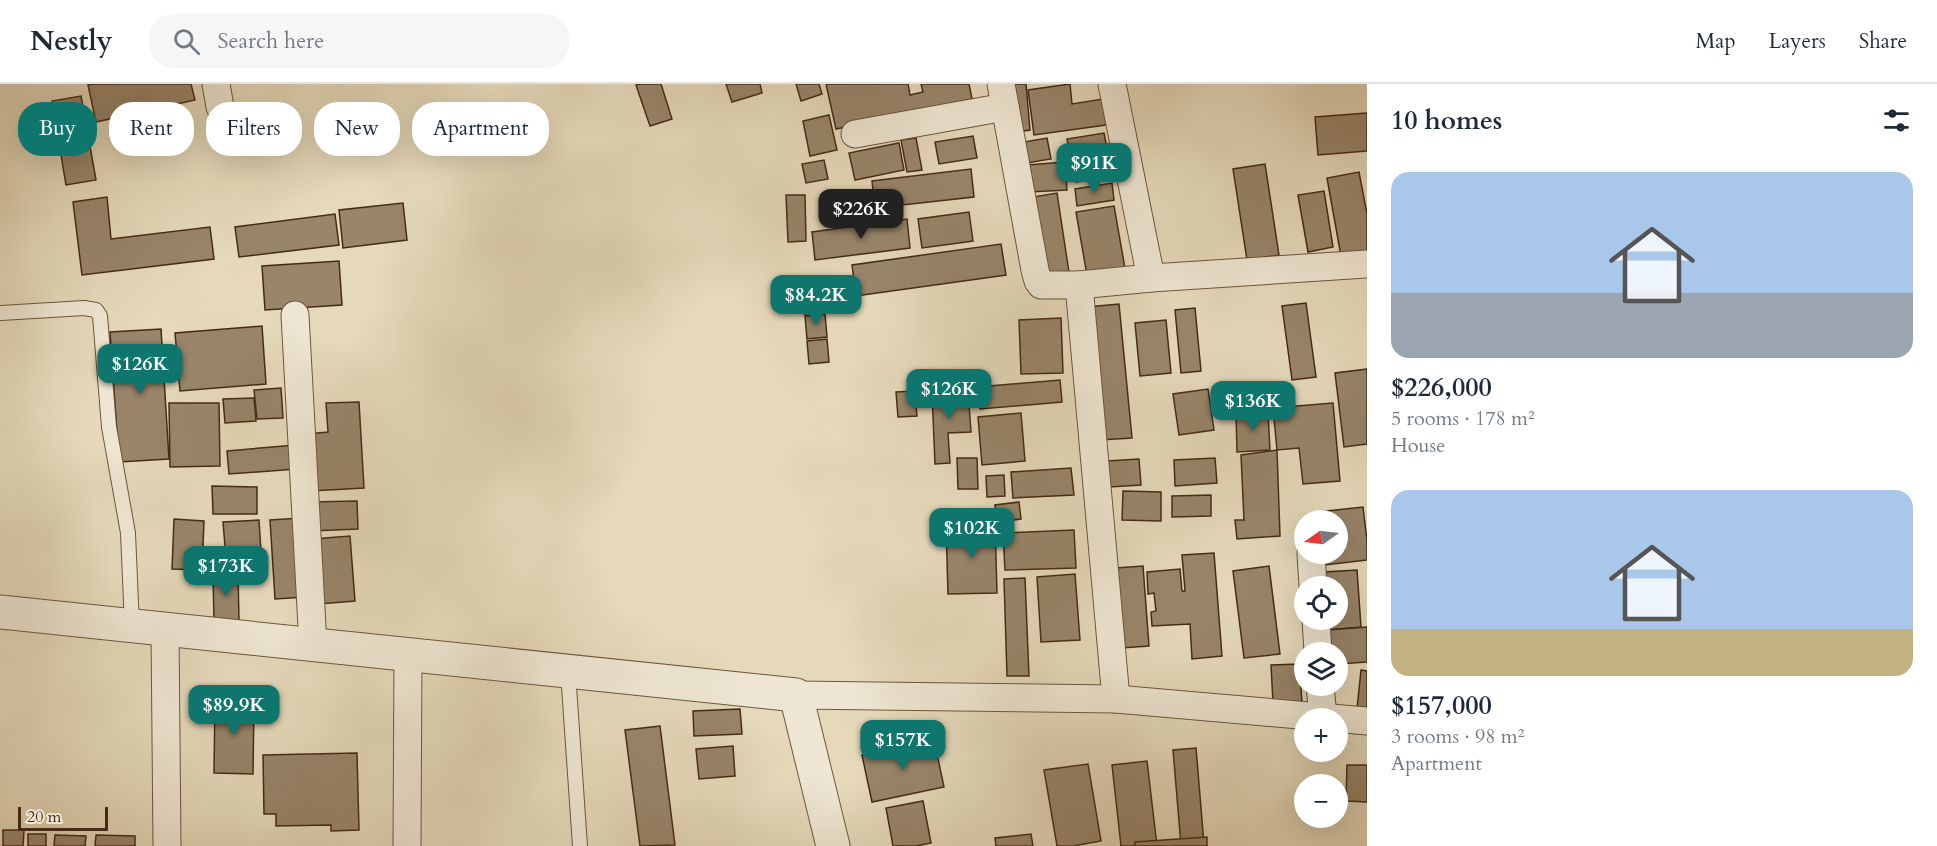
<!DOCTYPE html>
<meta charset="utf-8">
<style>
body{margin:0;font-family:Cardo,serif;background:#f6f6f7;color:#1f2937;height:100vh;display:flex;flex-direction:column;font-size:22px;white-space:nowrap}
*{box-sizing:border-box;margin:0}
p{font-size:20px;color:#747a83}
.icon{flex:none;width:33px;height:33px;fill:none;stroke:currentColor;stroke-width:2;stroke-linecap:round;stroke-linejoin:round}
.map{position:relative;flex:1;overflow:hidden}
.panel{display:flex;flex-direction:column;background:#fff;width:570px}
.panel>*{flex:none}
.hud{position:absolute;left:18px;top:18px;width:570px;height:54px;display:flex;gap:12px}
.needle{width:39px;rotate:256deg}
.fabs{position:absolute;left:1294px;top:426px;display:grid;gap:12px}
.fabs a{display:grid;place-items:center;width:54px;height:54px;border-radius:50%;background:#fff;box-shadow:0 6px 24px #0002;font-size:30px}
.scale{position:absolute;left:18px;bottom:15px;width:90px;box-sizing:border-box;padding-left:6px;border:3px solid #452b14;border-top:0;font-size:16px;line-height:21px;white-space:nowrap;color:#452b14;-webkit-text-stroke:4px #eee6d2;paint-order:stroke}
.price{position:absolute;translate:-50% -51px;padding:0 14px;border-radius:12px;background:#0f766e;color:#fff;font-size:20px;line-height:39px;filter:drop-shadow(0 2px 3px #0008)}
.price::after{content:'';position:absolute;left:50%;top:36px;width:18px;height:14px;margin-left:-9px;background:inherit;clip-path:polygon(0 0,100% 0,50% 100%)}
.price.active{background:#222;color:#fff}
ul{padding:0;list-style:none}
li{display:grid;align-content:center;gap:12px;height:318px;padding:0 24px}
li span{display:grid;place-items:center;height:186px;border-radius:18px;color:#555}
li>.icon{margin-inline-start:auto}
span .icon{width:108px;height:108px;fill:#fffc;stroke-width:1}
li b{font-size:26px}
h2{display:flex;justify-content:space-between;align-items:center;height:72px;padding:0 24px;font-size:26px}
.pill{padding:0 21px;border-radius:24px;background:#fff;box-shadow:0 6px 24px #0002;font-size:21px;line-height:54px}
.pill.active{background:#0f766e;color:#fff}
header{display:flex;align-items:center;gap:36px;box-sizing:border-box;height:84px;padding:0 30px;background:#fff;border-bottom:2px solid #e0e1e3}
header strong{font-size:28px}
nav{display:flex;gap:33px;margin-inline-start:auto;font-size:21px}
.search{width:420px;height:54px;background:#f6f6f7;display:flex;align-items:center;gap:15px;box-sizing:border-box;padding:0 21px;border-radius:24px;color:#747a83;font-size:22px}
main{display:flex;flex:1;min-height:0}
.map>svg:first-child{display:block}
.building{fill:#98856a;stroke:#452b14;stroke-width:1.5}
.lines{fill:none;stroke-linecap:round;stroke-linejoin:round}
.service-casing{stroke:#6d563e;stroke-width:16}
.minor-casing{stroke:#6d563e;stroke-width:29}
.tertiary-casing{stroke:#6d563e;stroke-width:35}
.service{stroke:#eee6d2;stroke-width:14}
.minor{stroke:#eee6d2;stroke-width:27}
.tertiary{stroke:#eee6d2;stroke-width:33}
</style>
<header>
<strong>Nestly</strong>
<div class="search"><svg class="icon" aria-label="search" viewBox="0 0 24 24"><circle cx="10" cy="10" r="6"/><path d="M15 15l6 6"/></svg>Search here</div>
<nav><a>Map</a><a>Layers</a><a>Share</a></nav>
</header>
<main>
<div class="map">
<svg width="1367" height="762" viewBox="0 0 1367 762">
<rect width="100%" height="100%" fill="#e5d9ba"/>
<filter id="stains"><feTurbulence type="fractalNoise" baseFrequency=".00333" numOctaves="4"/><feColorMatrix values="0 0 0 0 .2 0 0 0 0 .09 0 0 0 0 .02 0 0 0 .5 -.17"/></filter>
<radialGradient id="worn" r=".72"><stop offset=".6" stop-color="#630" stop-opacity="0"/><stop offset="1" stop-color="#630" stop-opacity=".3"/></radialGradient>
<!-- building -->
<g class="building">
<path d="M 95,0 L 191,0 L 195,16 L 96,38 L 88,1 Z"/>
<path d="M 641,0 L 661,0 L 672,35 L 650,42 L 636,1 Z"/>
<path d="M 726,0 L 760,0 L 762,9 L 732,18 Z"/>
<path d="M 796,0 L 819,0 L 822,10 L 801,17 Z"/>
<path d="M 826,0 L 908,0 L 910,11 L 923,8 L 921,0 L 969,0 L 972,15 L 836,45 Z"/>
<path d="M 1008,0 L 1026,0 L 1030,46 L 1012,49 Z"/>
<path d="M 1070,0 L 1072,20 L 1109,14 L 1113,40 L 1034,51 L 1028,6 Z"/>
<path d="M 81,12 L 96,96 L 66,101 L 52,17 Z"/>
<path d="M 1367,29 L 1367,67 L 1318,71 L 1315,33 Z"/>
<path d="M 829,31 L 837,66 L 810,72 L 803,37 Z"/>
<path d="M 1104,49 L 1112,91 L 1076,98 L 1067,55 Z"/>
<path d="M 973,52 L 977,74 L 939,80 L 935,58 Z"/>
<path d="M 916,54 L 922,86 L 907,88 L 901,56 Z"/>
<path d="M 1047,54 L 1051,75 L 1021,80 L 1018,59 Z"/>
<path d="M 899,59 L 904,86 L 855,96 L 849,69 Z"/>
<path d="M 824,76 L 828,95 L 806,99 L 802,80 Z"/>
<path d="M 1065,78 L 1067,106 L 1029,108 L 1027,81 Z"/>
<path d="M 1265,80 L 1279,171 L 1247,176 L 1233,85 Z"/>
<path d="M 971,85 L 974,113 L 875,124 L 872,97 Z"/>
<path d="M 1359,88 L 1367,130 L 1367,167 L 1341,172 L 1327,94 Z"/>
<path d="M 1112,99 L 1114,116 L 1077,122 L 1075,105 Z"/>
<path d="M 1324,107 L 1333,163 L 1308,168 L 1298,111 Z"/>
<path d="M 1057,109 L 1070,195 L 1045,198 L 1033,113 Z"/>
<path d="M 786,111 L 805,111 L 806,157 L 788,158 Z"/>
<path d="M 107,113 L 111,155 L 210,143 L 214,175 L 82,191 L 73,118 Z"/>
<path d="M 403,119 L 407,156 L 343,164 L 339,126 Z"/>
<path d="M 1114,122 L 1126,190 L 1088,197 L 1076,128 Z"/>
<path d="M 969,128 L 973,157 L 922,164 L 918,135 Z"/>
<path d="M 335,130 L 339,161 L 239,173 L 235,143 Z"/>
<path d="M 907,135 L 910,164 L 815,176 L 812,148 Z"/>
<path d="M 1001,160 L 1006,191 L 856,212 L 852,181 Z"/>
<path d="M 339,177 L 342,221 L 265,226 L 262,182 Z"/>
<path d="M 822,206 L 824,228 L 804,230 L 802,207 Z"/>
<path d="M 1306,219 L 1316,293 L 1292,296 L 1282,222 Z"/>
<path d="M 1119,220 L 1132,354 L 1100,356 L 1087,223 Z"/>
<path d="M 1195,224 L 1201,287 L 1181,289 L 1175,226 Z"/>
<path d="M 825,230 L 827,253 L 807,255 L 805,232 Z"/>
<path d="M 1061,234 L 1063,289 L 1021,290 L 1019,236 Z"/>
<path d="M 1166,236 L 1171,289 L 1140,292 L 1135,239 Z"/>
<path d="M 262,242 L 266,300 L 180,307 L 175,249 Z"/>
<path d="M 161,245 L 169,375 L 119,378 L 110,248 Z"/>
<path d="M 827,255 L 829,278 L 809,280 L 807,257 Z"/>
<path d="M 1367,285 L 1367,360 L 1344,363 L 1335,289 Z"/>
<path d="M 1060,296 L 1062,318 L 980,325 L 978,303 Z"/>
<path d="M 281,304 L 283,334 L 257,335 L 254,306 Z"/>
<path d="M 1208,305 L 1214,346 L 1179,351 L 1173,310 Z"/>
<path d="M 915,307 L 917,332 L 898,333 L 896,308 Z"/>
<path d="M 968,307 L 971,348 L 948,349 L 950,379 L 935,380 L 932,308 Z"/>
<path d="M 254,314 L 256,337 L 225,339 L 223,315 Z"/>
<path d="M 359,318 L 364,404 L 311,407 L 308,350 L 328,348 L 326,319 Z"/>
<path d="M 169,319 L 219,319 L 220,382 L 170,383 Z"/>
<path d="M 1333,319 L 1340,397 L 1303,400 L 1299,364 L 1277,366 L 1273,324 Z"/>
<path d="M 1021,329 L 1025,377 L 982,381 L 978,333 Z"/>
<path d="M 1268,329 L 1270,366 L 1237,368 L 1236,330 Z"/>
<path d="M 295,361 L 296,385 L 229,390 L 227,367 Z"/>
<path d="M 1277,366 L 1280,452 L 1237,455 L 1235,436 L 1244,436 L 1241,371 Z"/>
<path d="M 957,374 L 977,374 L 978,405 L 958,405 Z"/>
<path d="M 1215,374 L 1217,399 L 1175,402 L 1174,376 Z"/>
<path d="M 1139,375 L 1141,401 L 1109,403 L 1107,377 Z"/>
<path d="M 1071,384 L 1074,411 L 1013,414 L 1011,388 Z"/>
<path d="M 1004,391 L 1005,412 L 987,413 L 986,392 Z"/>
<path d="M 212,402 L 257,403 L 257,430 L 213,430 Z"/>
<path d="M 1123,407 L 1161,408 L 1161,437 L 1122,436 Z"/>
<path d="M 1211,411 L 1211,432 L 1172,433 L 1172,412 Z"/>
<path d="M 357,417 L 358,445 L 311,447 L 310,418 Z"/>
<path d="M 1019,418 L 1021,435 L 997,438 L 995,421 Z"/>
<path d="M 1363,423 L 1367,457 L 1367,476 L 1325,481 L 1324,470 L 1338,470 L 1338,436 L 1320,436 L 1318,428 Z"/>
<path d="M 300,434 L 305,513 L 275,515 L 270,436 Z"/>
<path d="M 174,435 L 204,437 L 202,486 L 172,485 Z"/>
<path d="M 259,436 L 262,484 L 227,486 L 223,438 Z"/>
<path d="M 995,439 L 997,509 L 948,510 L 946,441 Z"/>
<path d="M 1074,446 L 1076,484 L 1005,486 L 1003,449 Z"/>
<path d="M 350,452 L 355,517 L 319,520 L 313,455 Z"/>
<path d="M 1214,469 L 1222,572 L 1192,575 L 1190,540 L 1152,542 L 1151,528 L 1156,527 L 1154,509 L 1148,510 L 1147,488 L 1180,485 L 1182,507 L 1185,507 L 1182,471 Z"/>
<path d="M 1143,482 L 1149,562 L 1121,564 L 1116,484 Z"/>
<path d="M 1269,482 L 1280,570 L 1244,574 L 1233,487 Z"/>
<path d="M 1357,486 L 1361,543 L 1327,546 L 1327,536 L 1338,536 L 1338,502 L 1324,502 L 1323,488 Z"/>
<path d="M 238,488 L 239,537 L 214,538 L 213,489 Z"/>
<path d="M 1075,490 L 1080,556 L 1041,558 L 1037,493 Z"/>
<path d="M 1025,494 L 1029,592 L 1007,592 L 1004,495 Z"/>
<path d="M 1367,543 L 1367,578 L 1338,580 L 1338,568 L 1329,568 L 1327,546 Z"/>
<path d="M 1299,580 L 1302,618 L 1273,619 L 1271,581 Z"/>
<path d="M 1361,586 L 1367,587 L 1367,626 L 1357,625 Z"/>
<path d="M 215,615 L 254,616 L 253,690 L 214,689 Z"/>
<path d="M 740,625 L 742,650 L 694,652 L 693,627 Z"/>
<path d="M 660,642 L 675,761 L 640,762 L 625,646 Z"/>
<path d="M 934,656 L 944,703 L 872,718 L 862,671 Z"/>
<path d="M 733,662 L 735,692 L 699,695 L 696,665 Z"/>
<path d="M 1196,664 L 1204,760 L 1181,761 L 1173,666 Z"/>
<path d="M 357,669 L 359,746 L 331,747 L 331,741 L 276,742 L 276,730 L 264,730 L 263,671 Z"/>
<path d="M 1147,677 L 1157,762 L 1121,762 L 1112,681 Z"/>
<path d="M 1088,680 L 1101,757 L 1073,762 L 1057,762 L 1044,686 Z"/>
<path d="M 1347,681 L 1367,681 L 1367,718 L 1346,717 Z"/>
<path d="M 923,717 L 931,759 L 916,762 L 893,762 L 886,724 Z"/>
<path d="M 3,746 L 24,746 L 23,762 L 3,762 Z"/>
<rect x="28" y="750" width="18" height="12"/>
<path d="M 1031,750 L 1033,762 L 996,762 L 995,754 Z"/>
<path d="M 55,751 L 86,752 L 85,762 L 54,762 Z"/>
<path d="M 96,751 L 135,752 L 135,762 L 95,762 Z"/>
<path d="M 1207,753 L 1207,762 L 1135,762 L 1135,758 Z"/>
</g>
<g class="lines">
<defs>
<g id="service">
<path d="M 1,229 L 84,224 L 96,226 L 100,232 L 109,343 L 128,449 L 132,542"/>
<path d="M 568,588 L 580,762"/>
</g>
<g id="minor">
<path d="M 216,0 L 220,23"/>
<path d="M 1001,0 L 1035,186 L 1038,197 L 1041,201 L 1079,201 L 1151,194 L 1367,180"/>
<path d="M 1112,0 L 1151,194"/>
<path d="M 855,50 L 1005,23"/>
<path d="M 1079,201 L 1116,615"/>
<path d="M 295,231 L 313,561"/>
<path d="M 1311,470 L 1313,502"/>
<path d="M 1316,536 L 1318,568"/>
<path d="M 165,545 L 167,762"/>
<path d="M 1320,602 L 1323,633"/>
<path d="M 796,611 L 1116,615 L 1367,637"/>
<path d="M 407,762 L 408,571"/>
</g>
<path id="tertiary" d="M 0,528 L 796,611 L 833,762"/>
</defs>
<!-- service casing -->
<use href="#service" class="service-casing"/>
<!-- minor casing -->
<use href="#minor" class="minor-casing"/>
<!-- tertiary casing -->
<use href="#tertiary" class="tertiary-casing"/>
<!-- service -->
<use href="#service" class="service"/>
<!-- minor -->
<use href="#minor" class="minor"/>
<!-- tertiary -->
<use href="#tertiary" class="tertiary"/>
</g>
<rect width="100%" height="100%" filter="url(#stains)"/>
<rect width="100%" height="100%" fill="url(#worn)"/>
</svg>
<div class="fabs">
<a><svg class="needle" viewBox="-14 -14 28 28"><path d="M0-13l5 13h-10z" fill="#e53935"/><path d="M0 13l5-13h-10z" fill="#747a83"/></svg></a>
<a><svg class="icon" aria-label="locate" viewBox="0 0 24 24"><circle cx="12" cy="12" r="6"/><path d="M12 2v4M12 18v4M2 12h4M18 12h4"/></svg></a>
<a><svg class="icon" aria-label="layers" viewBox="0 0 24 24"><path d="M12 4l9 5-9 5-9-5zM3 14l9 5 9-5"/></svg></a>
<a>+</a>
<a>−</a>
</div>
<div class="scale">20 m</div>
<b class="price" style="left:1094px;top:110px">$91K</b>
<b class="price active" style="left:861px;top:156px">$226K</b>
<b class="price" style="left:816px;top:242px">$84.2K</b>
<b class="price" style="left:140px;top:311px">$126K</b>
<b class="price" style="left:949px;top:336px">$126K</b>
<b class="price" style="left:1253px;top:348px">$136K</b>
<b class="price" style="left:972px;top:475px">$102K</b>
<b class="price" style="left:226px;top:513px">$173K</b>
<b class="price" style="left:234px;top:652px">$89.9K</b>
<b class="price" style="left:903px;top:687px">$157K</b>
<div class="hud">
<a class="pill active">Buy</a>
<a class="pill">Rent</a>
<a class="pill">Filters</a>
<a class="pill">New</a>
<a class="pill">Apartment</a>
</div>
</div>
<section class="panel">
<h2>10 homes<svg class="icon" aria-label="filters" viewBox="0 0 24 24"><path d="M4 7h16M4 17h16"/><circle cx="9" cy="7" r="2"/><circle cx="15" cy="17" r="2"/></svg></h2>
<ul>
<li><span style="background:linear-gradient(#a9c7e8 65%,#9aa5b1 0)"><svg class="icon" aria-label="home" viewBox="0 0 24 24"><path d="M3 11l9-7 9 7M6 9v11h12V9"/></svg></span><div><b>$226,000</b><p>5 rooms · 178 m²</p><p>House</p></div></li>
<li><span style="background:linear-gradient(#a9c7e8 75%,#c2b280 0)"><svg class="icon" aria-label="home" viewBox="0 0 24 24"><path d="M3 11l9-7 9 7M6 9v11h12V9"/></svg></span><div><b>$157,000</b><p>3 rooms · 98 m²</p><p>Apartment</p></div></li>
</ul>
</section>
</main>
